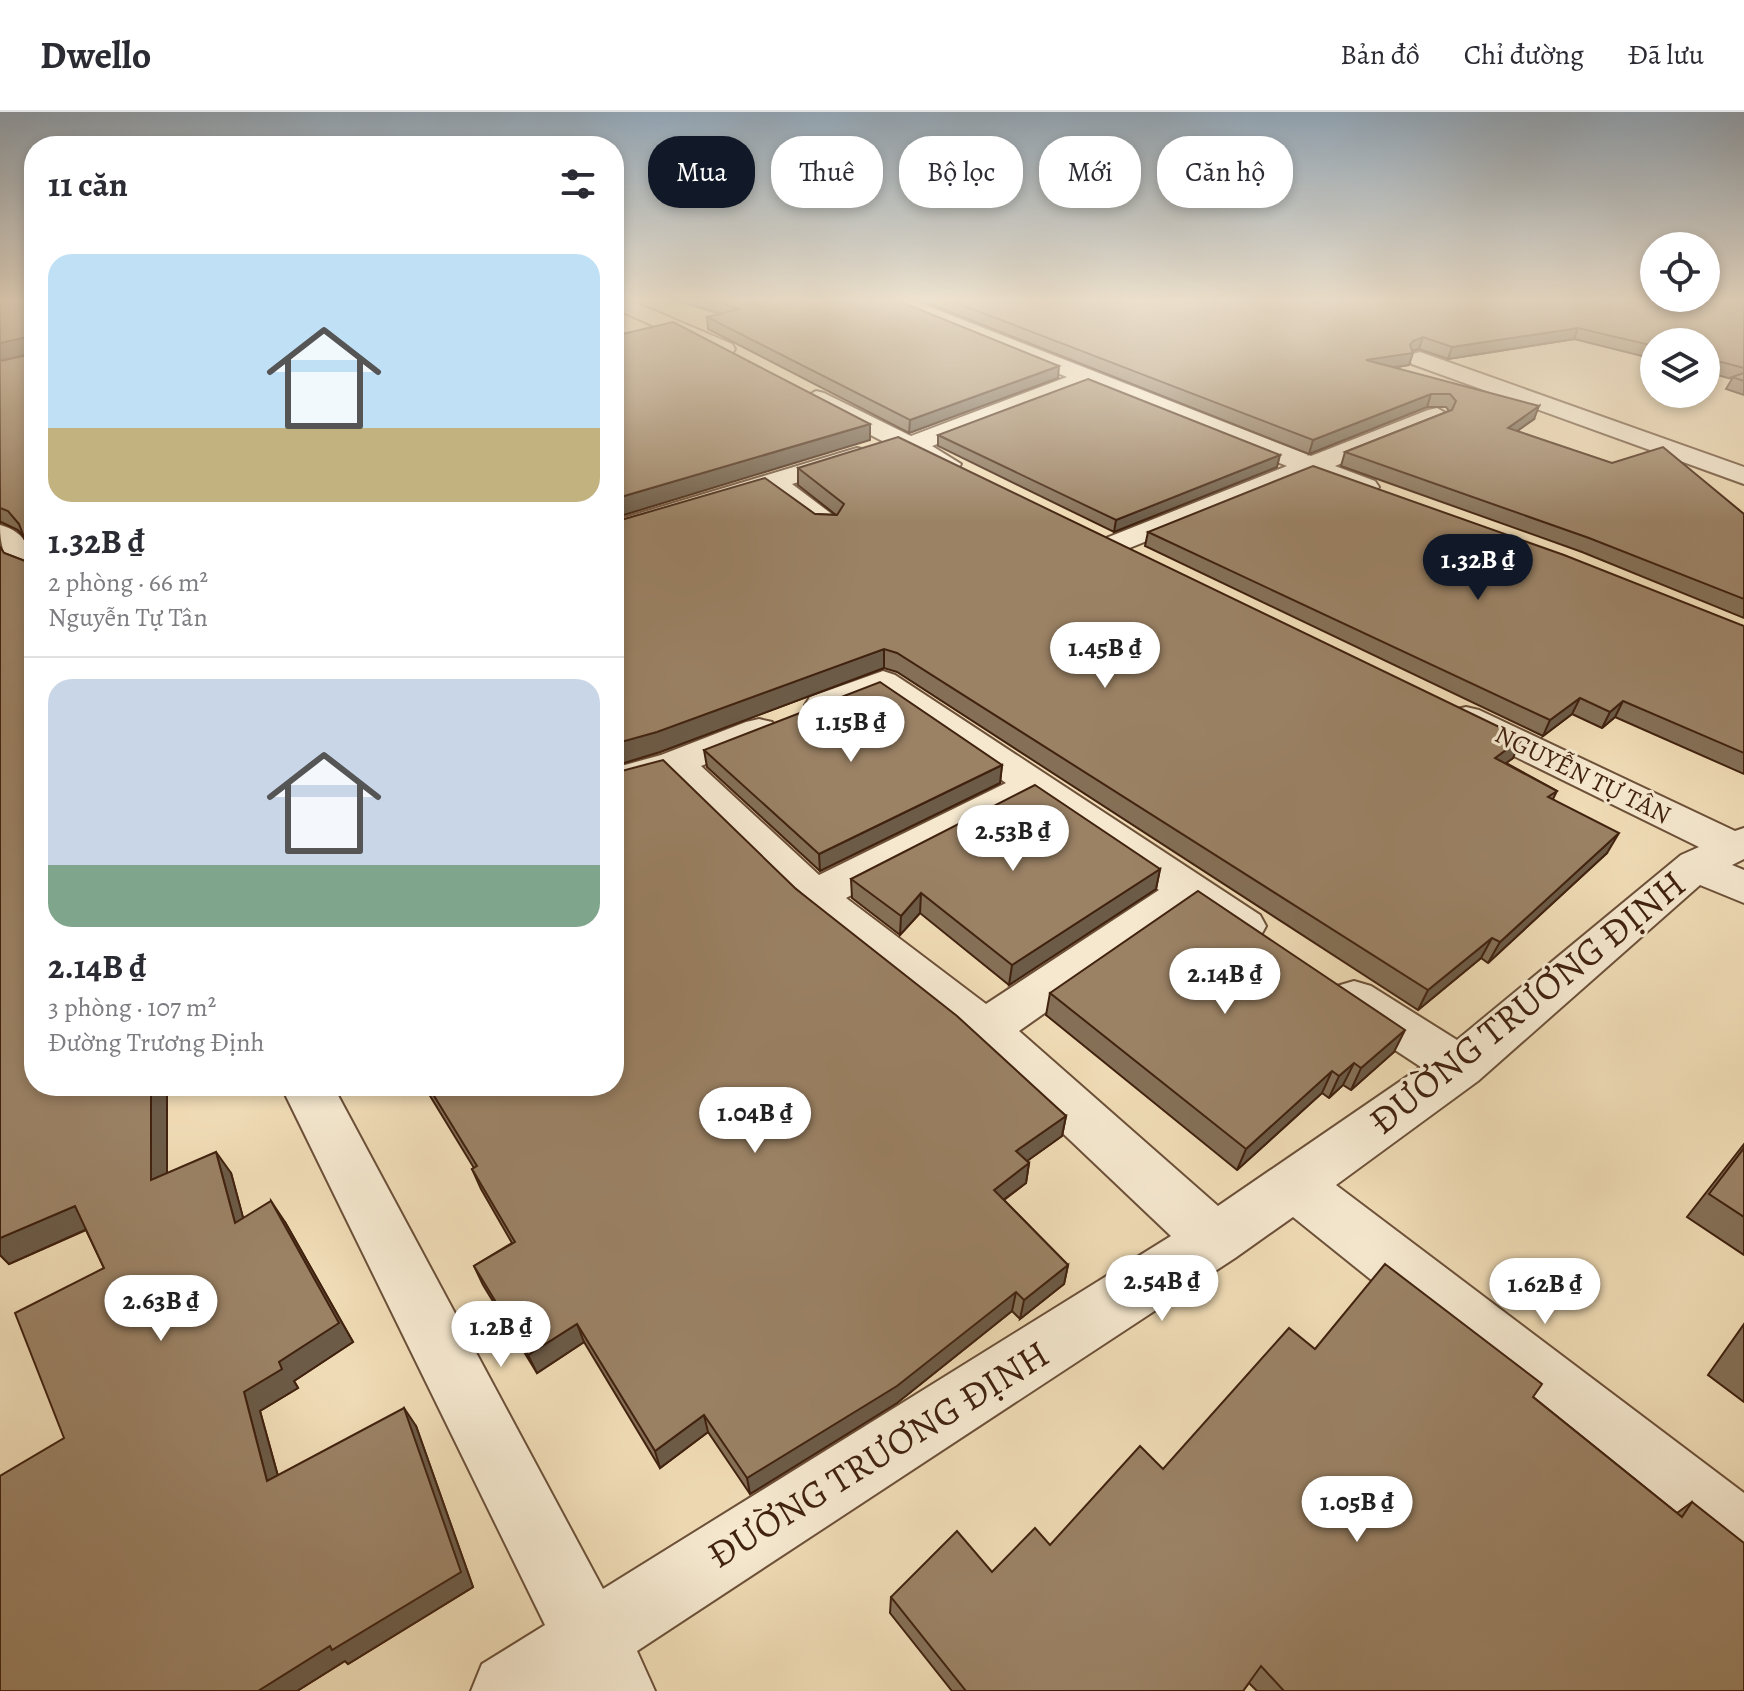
<!DOCTYPE html>
<html lang="vi">
<meta charset="utf-8">
<style>
body{margin:0;font-family:Alegreya,serif;background:#f7f7f7;color:#2b2b33;height:100vh;display:flex;flex-direction:column;font-size:30px;white-space:nowrap}
*{box-sizing:border-box;margin:0}
p{font-size:26px;color:#7c7c81}
.icon{flex:none;width:44px;height:44px;fill:none;stroke:currentColor;stroke-width:2;stroke-linecap:round;stroke-linejoin:round}
.map{position:relative;flex:1;overflow:hidden}
.drawer{position:absolute;left:24px;top:24px;width:600px;height:960px;display:flex;flex-direction:column;background:#fff;border-radius:32px;box-shadow:0 4px 12px #0003}
.drawer>*{flex:none}
.banner{position:absolute;left:648px;top:24px;width:760px;height:72px;display:flex;gap:16px}
.tools{position:absolute;left:1640px;top:120px;display:grid;gap:16px}
.tools a{display:grid;place-items:center;width:80px;height:80px;border-radius:50%;background:#fff;box-shadow:0 4px 12px #0003;font-size:40px}
.price{position:absolute;translate:-50% -68px;padding:0 18px;border-radius:28px;background:#fff;color:#222;font-size:26px;line-height:52px;filter:drop-shadow(0 2px 4px #0008)}
.price::after{content:'';position:absolute;left:50%;top:48px;width:24px;height:18px;margin-left:-12px;background:inherit;clip-path:polygon(0 0,100% 0,50% 100%)}
.price.current{background:#111827;color:#fff}
ul{padding:0;list-style:none}
li{display:grid;align-content:center;gap:16px;height:424px;padding:0 24px}
li+li{border-top:2px solid #e1e1e2}
li span{display:grid;place-items:center;height:248px;border-radius:24px;color:#555}
li>.icon{margin-inline-start:auto}
span .icon{width:144px;height:144px;fill:#fffc;stroke-width:1}
li b{font-size:34px}
h2{display:flex;justify-content:space-between;align-items:center;height:96px;padding:0 24px;font-size:34px}
.tag{padding:0 28px;border-radius:32px;background:#fff;box-shadow:0 4px 12px #0003;font-size:28px;line-height:72px}
.tag.current{background:#111827;color:#fff}
header{display:flex;align-items:center;gap:48px;box-sizing:border-box;height:112px;padding:0 40px;background:#fff;border-bottom:2px solid #e1e1e2}
header strong{font-size:38px}
nav{display:flex;gap:44px;margin-inline-start:auto;font-size:28px}
.map>svg:first-child{display:block}
.lines{fill:none;stroke-linecap:round;stroke-linejoin:round}
.minor-casing{stroke:#6c5038;stroke-width:4}
.minor{fill:#f5e8cf;fill-rule:evenodd}
.wall{fill:#857057;stroke:#41220f;stroke-width:2}
.shaded-wall{fill:#6c5b47;stroke:#41220f;stroke-width:2}
.building{fill:#9b8265;stroke:#41220f;stroke-width:2}
.labels{text-anchor:middle;stroke-width:6;stroke-linejoin:round;paint-order:stroke}
.far-street-label{font-size:26px;fill:#41220f;stroke:#f5e8cf}
.near-street-label{font-size:38px;fill:#41220f;stroke:#f5e8cf}
</style>
<header>
<strong>Dwello</strong>
<nav><a>Bản đồ</a><a>Chỉ đường</a><a>Đã lưu</a></nav>
</header>
<div class="map">
<svg width="1744" height="1579" viewBox="0 0 1744 1579">
<rect width="100%" height="100%" fill="#efdbb5"/>
<filter id="stains"><feTurbulence type="fractalNoise" baseFrequency=".0025" numOctaves="4"/><feColorMatrix values="0 0 0 0 .2 0 0 0 0 .09 0 0 0 0 .02 0 0 0 .5 -.17"/></filter>
<radialGradient id="worn" r=".72"><stop offset=".6" stop-color="#630" stop-opacity="0"/><stop offset="1" stop-color="#630" stop-opacity=".3"/></radialGradient>
<g class="lines">
<defs>
<g id="minor">
<path d="M 614,188 L 629,188 L 732,232 L 735,237 L 732,242 L 716,242 L 614,196 Z"/>
<path d="M 892,188 L 912,188 L 1311,344 L 1428,298 L 1437,296 L 1449,303 L 1446,308 L 1335,354 L 1375,369 L 1379,375 L 1375,381 L 1355,381 L 1311,363 L 1112,443 L 1101,440 L 1097,434 L 1101,428 L 1287,354 L 1088,274 L 932,334 L 961,352 L 957,358 L 939,358 L 808,291 L 804,286 L 816,279 L 824,281 L 911,324 L 1067,265 L 897,197 Z"/>
<path d="M 1420,240 L 1744,355 L 1744,372 L 1412,252 L 1409,247 L 1412,242 Z"/>
<path d="M 857,336 L 866,338 L 870,344 L 866,350 L 792,372 L 837,406 L 842,412 L 837,418 L 817,418 L 768,380 L 614,427 L 614,409 Z"/>
<path d="M 0,413 C 27,420 34,441 34,466 C 7,460 0,438 0,413 Z"/>
<path d="M 883,559 L 895,563 L 1260,803 L 1266,814 L 1260,825 C 1231,834 1213,815 1190,799 L 1019,919 L 1218,1094 L 1421,955 L 1337,900 L 1330,887 L 1337,874 L 1354,869 L 1371,874 L 1457,928 L 1681,743 L 1699,735 L 1453,614 L 1448,606 L 1453,598 L 1466,595 L 1479,598 L 1735,719 L 1744,716 L 1744,747 L 1732,753 L 1744,758 L 1744,791 L 1700,773 L 1478,969 L 1336,1073 L 1744,1381 L 1744,1459 L 1720,1448 L 1293,1105 L 1235,1146 L 637,1539 L 655,1579 L 471,1579 L 482,1552 L 545,1513 L 281,974 L 333,974 L 603,1477 L 1171,1124 L 968,931 L 799,795 L 667,665 L 614,680 L 614,656 L 661,643 L 746,610 L 759,607 L 772,610 L 778,618 L 772,626 L 701,654 L 819,763 L 1006,671 L 879,584 L 823,604 L 810,601 L 805,593 L 810,585 ZM 1032,689 L 1159,778 L 986,892 L 846,786 Z"/>
</g>
</defs>
<!-- minor casing -->
<use href="#minor" class="minor-casing"/>
<!-- minor -->
<use href="#minor" class="minor"/>
</g>
<!-- wall -->
<g class="wall">
<path d="M 0,188 L 34,188 L 34,974 L 167,974 L 167,1061 L 231,1061 L 243,1106 L 285,1110 L 353,1230 L 294,1269 L 298,1276 L 260,1299 L 278,1364 L 416,1314 L 473,1475 L 348,1552 L 345,1549 L 297,1579 L 0,1579 L 64,1326 L 104,1156 L 86,1118 L 9,1152 L 0,1143 L 0,435 L 4,441 L 25,449 L 25,428 L 23,424 L 18,418 L 1,410 L 0,411 Z"/>
<path d="M 676,188 L 896,188 L 1058,266 L 909,321 L 708,217 L 707,205 L 720,202 Z"/>
<path d="M 920,188 L 1744,188 L 1744,283 L 1726,277 L 1732,267 L 1706,260 L 1706,230 L 1654,230 L 1654,247 L 1574,227 L 1448,247 L 1419,237 L 1412,239 L 1409,253 L 1393,256 L 1534,307 L 1517,319 L 1744,402 L 1744,506 L 1582,440 L 1341,354 L 1345,340 L 1449,299 L 1446,295 L 1427,295 L 1309,342 Z"/>
<path d="M 938,323 L 1277,355 L 1114,420 L 938,334 Z"/>
<path d="M 798,356 L 1513,646 L 1506,651 L 1557,679 L 1553,687 L 1607,741 L 1488,851 L 1481,846 L 1418,898 L 897,560 L 884,556 L 660,640 L 614,654 L 614,410 L 815,402 L 836,403 L 798,373 Z"/>
<path d="M 1148,420 L 1744,514 L 1744,662 L 1615,605 L 1602,616 L 1572,602 L 1543,624 L 1145,434 Z"/>
<path d="M 704,638 L 1002,653 L 1000,671 L 820,759 L 707,655 Z"/>
<path d="M 1160,757 L 1156,777 L 1009,873 L 920,801 L 900,823 L 852,786 L 851,767 Z"/>
<path d="M 796,777 L 1066,1004 L 1062,1024 L 1027,1049 L 1029,1051 L 1026,1071 L 1004,1088 L 1068,1153 L 1064,1172 L 1020,1207 L 1012,1199 L 897,1291 L 750,1382 L 708,1320 L 660,1356 L 584,1230 L 537,1261 L 483,1173 L 474,1154 L 512,1131 L 481,1077 L 472,1057 L 474,1056 L 424,974 L 614,974 Z"/>
<path d="M 1050,881 L 1394,940 L 1351,978 L 1343,973 L 1329,986 L 1322,981 L 1237,1058 L 1046,903 Z"/>
<path d="M 1744,1032 L 1744,1143 L 1687,1105 Z"/>
<path d="M 1744,1212 L 1744,1290 L 1708,1263 Z"/>
<path d="M 1315,1237 L 1533,1285 L 1677,1401 L 1692,1390 L 1744,1579 L 1257,1579 L 1249,1571 L 1243,1579 L 952,1579 L 890,1501 L 891,1485 L 992,1460 L 1050,1433 L 1163,1357 Z"/>
</g>
<!-- shaded-wall -->
<g class="shaded-wall">
<path d="M 1578,216 L 1574,227 L 1448,247 L 1452,235 Z"/>
<path d="M 26,225 L 33,241 L 0,249 L 0,231 Z"/>
<path d="M 1423,225 L 1419,237 L 1409,240 L 1413,241 L 1409,253 L 1362,260 L 1366,248 L 1410,233 L 1413,229 Z"/>
<path d="M 1059,254 L 1058,266 L 909,321 L 910,308 Z"/>
<path d="M 1431,282 L 1427,295 L 1309,342 L 1313,328 Z"/>
<path d="M 1539,294 L 1534,307 L 1503,329 L 1508,316 Z"/>
<path d="M 870,312 L 870,328 L 614,406 L 614,387 Z"/>
<path d="M 1280,343 L 1277,355 L 1114,420 L 1116,408 Z"/>
<path d="M 884,537 L 884,556 L 660,640 L 614,654 L 614,632 Z"/>
<path d="M 1580,586 L 1572,602 L 1543,624 L 1550,608 Z"/>
<path d="M 1623,589 L 1615,605 L 1602,616 L 1610,600 Z"/>
<path d="M 1522,626 L 1513,646 L 1486,666 L 1495,646 Z"/>
<path d="M 1002,653 L 1000,671 L 820,759 L 819,742 Z"/>
<path d="M 1619,721 L 1607,741 L 1488,851 L 1500,830 Z"/>
<path d="M 1160,757 L 1156,777 L 1009,873 L 1012,853 Z"/>
<path d="M 921,781 L 920,801 L 900,823 L 901,804 Z"/>
<path d="M 1492,826 L 1481,846 L 1418,898 L 1428,878 Z"/>
<path d="M 1405,918 L 1394,940 L 1351,978 L 1361,956 Z"/>
<path d="M 1354,951 L 1343,973 L 1329,986 L 1339,964 Z"/>
<path d="M 1332,959 L 1322,981 L 1237,1058 L 1246,1037 Z"/>
<path d="M 151,974 L 167,974 L 167,1089 L 151,1068 Z"/>
<path d="M 1066,1004 L 1062,1024 L 1013,1059 L 1016,1039 Z"/>
<path d="M 216,1040 L 231,1061 L 250,1131 L 235,1111 Z"/>
<path d="M 1029,1051 L 1026,1071 L 991,1097 L 994,1078 Z"/>
<path d="M 271,1089 L 285,1110 L 353,1230 L 294,1269 L 298,1276 L 260,1299 L 284,1386 L 267,1369 L 244,1280 L 279,1250 Z"/>
<path d="M 75,1094 L 94,1114 L 9,1152 L 0,1143 L 0,1126 Z"/>
<path d="M 1068,1153 L 1064,1172 L 1020,1207 L 1024,1188 Z"/>
<path d="M 1016,1180 L 1012,1199 L 897,1291 L 750,1382 L 747,1366 Z"/>
<path d="M 577,1212 L 584,1230 L 537,1261 L 528,1243 Z"/>
<path d="M 404,1296 L 416,1314 L 473,1475 L 348,1552 L 345,1549 L 297,1579 L 258,1579 Z"/>
<path d="M 704,1303 L 708,1320 L 660,1356 L 655,1339 Z"/>
</g>
<!-- building -->
<g class="building">
<path d="M 0,188 L 34,188 L 34,974 L 151,974 L 151,1068 L 216,1040 L 235,1111 L 271,1089 L 339,1211 L 279,1250 L 282,1257 L 244,1280 L 267,1369 L 404,1296 L 461,1460 L 332,1538 L 330,1534 L 258,1579 L 0,1579 L 0,1364 L 64,1326 L 15,1201 L 104,1156 L 75,1094 L 0,1126 L 0,435 L 4,441 L 25,449 L 25,428 L 19,412 L 8,399 L 0,396 L 0,249 L 28,243 L 29,228 L 26,225 L 0,231 Z"/>
<path d="M 710,188 L 896,188 L 1059,254 L 910,308 L 707,205 L 740,197 Z"/>
<path d="M 949,188 L 1744,188 L 1744,256 L 1706,246 L 1706,230 L 1654,230 L 1654,234 L 1578,216 L 1452,235 L 1423,225 L 1413,229 L 1410,233 L 1413,241 L 1366,248 L 1539,294 L 1508,316 L 1612,351 L 1663,335 L 1744,402 L 1744,487 L 1589,426 L 1345,340 L 1452,298 L 1456,289 L 1450,282 L 1431,282 L 1313,328 Z"/>
<path d="M 673,210 L 870,312 L 614,387 L 614,224 Z"/>
<path d="M 1744,261 L 1744,269 L 1732,265 Z"/>
<path d="M 1088,267 L 1280,343 L 1116,408 L 938,323 Z"/>
<path d="M 898,325 L 1522,626 L 1495,646 L 1557,679 L 1548,685 L 1619,721 L 1500,830 L 1492,826 L 1428,878 L 897,541 L 884,537 L 657,620 L 614,632 L 614,410 L 765,366 L 815,402 L 837,403 L 844,392 L 798,356 Z"/>
<path d="M 1313,354 L 1564,443 L 1744,514 L 1744,641 L 1623,589 L 1610,600 L 1580,586 L 1550,608 L 1148,420 Z"/>
<path d="M 880,570 L 1002,653 L 819,742 L 704,638 Z"/>
<path d="M 663,648 L 796,777 L 957,904 L 1066,1004 L 1016,1039 L 1029,1051 L 994,1078 L 1068,1153 L 1024,1188 L 1016,1180 L 897,1274 L 747,1366 L 704,1303 L 655,1339 L 577,1212 L 528,1243 L 474,1154 L 515,1130 L 472,1057 L 477,1054 L 428,974 L 614,974 L 614,661 Z"/>
<path d="M 1035,673 L 1160,757 L 1012,853 L 921,781 L 901,804 L 851,767 Z"/>
<path d="M 1198,779 L 1405,918 L 1361,956 L 1354,951 L 1339,964 L 1332,959 L 1246,1037 L 1050,881 Z"/>
<path d="M 1744,1036 L 1744,1105 L 1709,1082 Z"/>
<path d="M 1385,1152 L 1542,1272 L 1533,1285 L 1682,1405 L 1692,1390 L 1744,1431 L 1744,1579 L 1284,1579 L 1261,1554 L 1243,1579 L 966,1579 L 891,1485 L 957,1419 L 992,1460 L 1035,1416 L 1050,1433 L 1140,1334 L 1163,1357 L 1289,1216 L 1315,1237 Z"/>
</g>
<!-- sky -->
<linearGradient id="sky" x2="0" y2="1"><stop stop-color="#93aabd"/><stop offset="0.46" stop-color="#f8efde"/><stop offset="1" stop-color="#f8efde" stop-opacity="0"/></linearGradient>
<rect width="1744" height="409" fill="url(#sky)"/>
<g class="labels">
<!-- far-street labels -->
<g class="far-street-label">
<text transform="translate(1583 662) rotate(26)" y="9">NGUYỄN TỰ TÂN</text>
</g>
<!-- near-street labels -->
<g class="near-street-label">
<text transform="translate(1527 890) rotate(-39)" y="13">ĐƯỜNG TRƯƠNG ĐỊNH</text>
<text transform="translate(878 1342) rotate(-32)" y="13">ĐƯỜNG TRƯƠNG ĐỊNH</text>
</g>
</g>
<rect width="100%" height="100%" filter="url(#stains)"/>
<rect width="100%" height="100%" fill="url(#worn)"/>
</svg>
<div class="tools">
<a><svg class="icon" aria-label="locate" viewBox="0 0 24 24"><circle cx="12" cy="12" r="6"/><path d="M12 2v4M12 18v4M2 12h4M18 12h4"/></svg></a>
<a><svg class="icon" aria-label="layers" viewBox="0 0 24 24"><path d="M12 4l9 5-9 5-9-5zM3 14l9 5 9-5"/></svg></a>
</div>
<b class="price current" style="left:1478px;top:490px">1.32B ₫</b>
<b class="price" style="left:1105px;top:578px">1.45B ₫</b>
<b class="price" style="left:851px;top:652px">1.15B ₫</b>
<b class="price" style="left:1013px;top:761px">2.53B ₫</b>
<b class="price" style="left:1225px;top:904px">2.14B ₫</b>
<b class="price" style="left:755px;top:1043px">1.04B ₫</b>
<b class="price" style="left:1162px;top:1211px">2.54B ₫</b>
<b class="price" style="left:1545px;top:1214px">1.62B ₫</b>
<b class="price" style="left:161px;top:1231px">2.63B ₫</b>
<b class="price" style="left:501px;top:1257px">1.2B ₫</b>
<b class="price" style="left:1357px;top:1432px">1.05B ₫</b>
<div class="banner">
<a class="tag current">Mua</a>
<a class="tag">Thuê</a>
<a class="tag">Bộ lọc</a>
<a class="tag">Mới</a>
<a class="tag">Căn hộ</a>
</div>
<section class="drawer">
<h2>11 căn<svg class="icon" aria-label="filters" viewBox="0 0 24 24"><path d="M4 7h16M4 17h16"/><circle cx="9" cy="7" r="2"/><circle cx="15" cy="17" r="2"/></svg></h2>
<ul>
<li><span style="background:linear-gradient(#bfe0f5 70%,#c2b280 0)"><svg class="icon" aria-label="home" viewBox="0 0 24 24"><path d="M3 11l9-7 9 7M6 9v11h12V9"/></svg></span><div><b>1.32B ₫</b><p>2 phòng · 66 m²</p><p>Nguyễn Tự Tân</p></div></li>
<li><span style="background:linear-gradient(#c9d6e8 75%,#7fa58c 0)"><svg class="icon" aria-label="home" viewBox="0 0 24 24"><path d="M3 11l9-7 9 7M6 9v11h12V9"/></svg></span><div><b>2.14B ₫</b><p>3 phòng · 107 m²</p><p>Đường Trương Định</p></div></li>
</ul>
</section>
</div>
